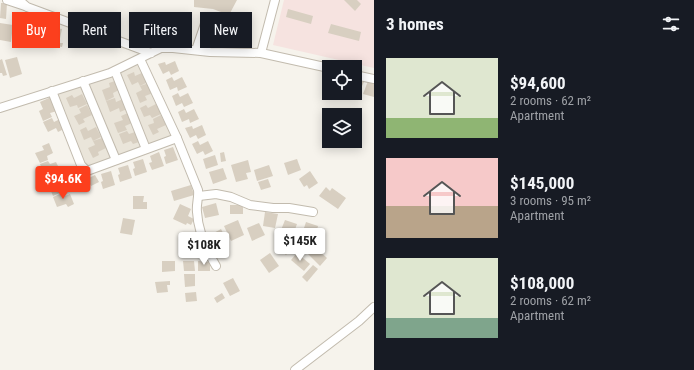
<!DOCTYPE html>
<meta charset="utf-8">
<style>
body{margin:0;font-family:"Roboto Condensed",sans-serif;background:#242831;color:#f1f3f6;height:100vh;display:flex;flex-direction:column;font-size:15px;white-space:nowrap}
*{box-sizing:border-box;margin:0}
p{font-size:13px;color:#9ea1a6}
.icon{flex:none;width:22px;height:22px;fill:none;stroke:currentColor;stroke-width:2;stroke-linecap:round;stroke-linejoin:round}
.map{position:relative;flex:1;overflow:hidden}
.details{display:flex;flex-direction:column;background:#171b24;width:320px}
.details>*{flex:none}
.top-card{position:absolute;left:12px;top:12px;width:302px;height:36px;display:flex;gap:8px}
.fabs{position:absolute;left:322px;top:60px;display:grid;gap:8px}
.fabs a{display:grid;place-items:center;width:40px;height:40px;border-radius:0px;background:#171b24;box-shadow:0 2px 10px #0003;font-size:20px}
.price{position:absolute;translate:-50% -34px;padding:0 9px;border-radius:4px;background:#fff;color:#222;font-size:13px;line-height:26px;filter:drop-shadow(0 1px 2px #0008)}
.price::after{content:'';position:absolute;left:50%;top:24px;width:12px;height:9px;margin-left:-6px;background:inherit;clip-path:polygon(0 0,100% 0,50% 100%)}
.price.current{background:#fc3f1d;color:#fff}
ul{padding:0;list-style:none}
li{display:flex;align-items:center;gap:12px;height:100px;padding:0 12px}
li span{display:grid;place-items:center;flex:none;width:112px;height:80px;border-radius:0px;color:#555}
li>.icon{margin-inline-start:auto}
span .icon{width:48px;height:48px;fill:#fffc;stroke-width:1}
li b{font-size:17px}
h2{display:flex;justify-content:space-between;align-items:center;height:48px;padding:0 12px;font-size:17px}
.pill{padding:0 14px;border-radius:0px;background:#171b24;box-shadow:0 2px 10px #0003;font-size:14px;line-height:36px}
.pill.current{background:#fc3f1d;color:#fff}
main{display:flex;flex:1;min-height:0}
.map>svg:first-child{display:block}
.residential{fill:#eae5da}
.medical{fill:#f6e3e0}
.building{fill:#d8cfc1}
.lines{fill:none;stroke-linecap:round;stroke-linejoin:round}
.minor-casing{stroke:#c2bbae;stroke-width:10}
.minor{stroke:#fff;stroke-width:8}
</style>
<main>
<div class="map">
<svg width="374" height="370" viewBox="0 0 374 370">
<rect width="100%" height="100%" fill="#f6f3ec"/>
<!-- residential -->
<path class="residential" d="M 140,59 L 173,139 L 87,171 L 48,92 Z"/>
<!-- medical -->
<path class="medical" d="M 284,0 L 374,0 L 374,68 L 273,45 Z"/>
<!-- building -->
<g class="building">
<path d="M 194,0 L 237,0 L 229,15 L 213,9 L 194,7 Z"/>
<path d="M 344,0 L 357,0 L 361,4 L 355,11 Z"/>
<path d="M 1,3 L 7,3 L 6,19 L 0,18 Z"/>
<path d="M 288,9 L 313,16 L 311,24 L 286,17 Z"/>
<path d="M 35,12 L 41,13 L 39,22 L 33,21 Z"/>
<path d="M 17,17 L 33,19 L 30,34 L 15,31 Z"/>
<path d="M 0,23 L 13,25 L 11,42 L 0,40 Z"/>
<path d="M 331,24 L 361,32 L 359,41 L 328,33 Z"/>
<path d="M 46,27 L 62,29 L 59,43 L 63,43 L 62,47 L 43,44 Z"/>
<path d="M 17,57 L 22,74 L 10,78 L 5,60 Z"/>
<path d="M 2,59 L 7,75 L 3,76 L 2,73 L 0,73 L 0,60 Z"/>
<path d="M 175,61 L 179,71 L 171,75 L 169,71 L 163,74 L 158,64 L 165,62 L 166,65 Z"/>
<path d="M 134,72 L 135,76 L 144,72 L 148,82 L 140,86 L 138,82 L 132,85 L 127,75 Z"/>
<path d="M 172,77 L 174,81 L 182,77 L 187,87 L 178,91 L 177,87 L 170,90 L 166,80 Z"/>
<path d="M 355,79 L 364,82 L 362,86 L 355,84 Z"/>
<path d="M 115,81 L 119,90 L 113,93 L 114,97 L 106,101 L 102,90 L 110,87 L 109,83 Z"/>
<path d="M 368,81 L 374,83 L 374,97 L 363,94 Z"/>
<path d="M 149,83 L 153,93 L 145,96 L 147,100 L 140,103 L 136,93 L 142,90 L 140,86 Z"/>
<path d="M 355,87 L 362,90 L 360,93 L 355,91 Z"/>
<path d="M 178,93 L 180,97 L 188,93 L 193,103 L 184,107 L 182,103 L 176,106 L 172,96 Z"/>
<path d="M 82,94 L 87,104 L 78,108 L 77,105 L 70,107 L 66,98 L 72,95 L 74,98 Z"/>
<path d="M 51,97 L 57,111 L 50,113 L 52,117 L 43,121 L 39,111 L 43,109 L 40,102 Z"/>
<path d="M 115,98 L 116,102 L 123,99 L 127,109 L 120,112 L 119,108 L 110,112 L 106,101 Z"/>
<path d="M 156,104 L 161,114 L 152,118 L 150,115 L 144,117 L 140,108 L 146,105 L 148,108 Z"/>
<path d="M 87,105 L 92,115 L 83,119 L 85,122 L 79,125 L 74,116 L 81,113 L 79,109 Z"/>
<path d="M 184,109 L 186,113 L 194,109 L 199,119 L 190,123 L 189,119 L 182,122 L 178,112 Z"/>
<path d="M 128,113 L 132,123 L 125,126 L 127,130 L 118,133 L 114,123 L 123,120 L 121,116 Z"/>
<path d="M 161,115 L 166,125 L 157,129 L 159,132 L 153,135 L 148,125 L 154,123 L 153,119 Z"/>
<path d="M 52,118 L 54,122 L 60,119 L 64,129 L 58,132 L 56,128 L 48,132 L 43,122 Z"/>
<path d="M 202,125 L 206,135 L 198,139 L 196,135 L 190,138 L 185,128 L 192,126 L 193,129 Z"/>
<path d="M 86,127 L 88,131 L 96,127 L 101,137 L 93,141 L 91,137 L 84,140 L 80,130 Z"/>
<path d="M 127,131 L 129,134 L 135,132 L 139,142 L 133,144 L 131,141 L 123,144 L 119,134 Z"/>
<path d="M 102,138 L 106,148 L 98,152 L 99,155 L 93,158 L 88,148 L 95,145 L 93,141 Z"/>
<path d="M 198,141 L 200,145 L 208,141 L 213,151 L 205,155 L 203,151 L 197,154 L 192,144 Z"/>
<path d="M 49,143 L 53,153 L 47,156 L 48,160 L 40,163 L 35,153 L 44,150 L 42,146 Z"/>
<path d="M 173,147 L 178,160 L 166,164 L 164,157 L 166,156 L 164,150 Z"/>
<path d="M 159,152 L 164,166 L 152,170 L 149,163 L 152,162 L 150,156 Z"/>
<path d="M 224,152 L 226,161 L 221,162 L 220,153 Z"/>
<path d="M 215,155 L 218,165 L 206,169 L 203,159 Z"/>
<path d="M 143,159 L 147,172 L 135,176 L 133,169 L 135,168 L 133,162 Z"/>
<path d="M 297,159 L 301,170 L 288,175 L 284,163 Z"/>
<path d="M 248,160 L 251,172 L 246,173 L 248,179 L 236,182 L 231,165 Z"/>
<path d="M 48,161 L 50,164 L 56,162 L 61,172 L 54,174 L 53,171 L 44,174 L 40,164 Z"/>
<path d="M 128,165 L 132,178 L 120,182 L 118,175 L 120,174 L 118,168 Z"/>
<path d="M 269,165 L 273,176 L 257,181 L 254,170 Z"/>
<path d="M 223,168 L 227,179 L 213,184 L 209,172 Z"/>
<path d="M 111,171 L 115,185 L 103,189 L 101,182 L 103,181 L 101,174 Z"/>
<path d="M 310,171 L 318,183 L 309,189 L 307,185 L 304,187 L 299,179 Z"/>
<path d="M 95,175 L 99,182 L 91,186 L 87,179 Z"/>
<path d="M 62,176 L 66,186 L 60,189 L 62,192 L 53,196 L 49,186 L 57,182 L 56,179 Z"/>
<path d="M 268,179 L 271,187 L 261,190 L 258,182 Z"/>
<path d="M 191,185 L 194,195 L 174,201 L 171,191 Z"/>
<path d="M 326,187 L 330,191 L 332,188 L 346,198 L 338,209 L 319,196 Z"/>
<path d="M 62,193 L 63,197 L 70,194 L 74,204 L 68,207 L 66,204 L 57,207 L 53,197 Z"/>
<path d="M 133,196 L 144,196 L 143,202 L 147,202 L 147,209 L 133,209 Z"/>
<path d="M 216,203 L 219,215 L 205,218 L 202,207 Z"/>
<path d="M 180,204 L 191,209 L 188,216 L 194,219 L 191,225 L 187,223 L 186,225 L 173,219 Z"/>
<rect x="230" y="205" width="13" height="9"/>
<path d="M 265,212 L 278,214 L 275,228 L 263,226 Z"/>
<path d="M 123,218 L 135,220 L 132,235 L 120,233 Z"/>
<path d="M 238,220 L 244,235 L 231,241 L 224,226 Z"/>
<path d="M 285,220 L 297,224 L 293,235 L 281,230 Z"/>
<path d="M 306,222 L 318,226 L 315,238 L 302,234 Z"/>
<path d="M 259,223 L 265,235 L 252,241 L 247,228 Z"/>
<path d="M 221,229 L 227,241 L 216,247 L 210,235 Z"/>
<path d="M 285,239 L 293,247 L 286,255 L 277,247 Z"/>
<path d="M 314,246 L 327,258 L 320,266 L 307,253 Z"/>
<path d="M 270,253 L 279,266 L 269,273 L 260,260 Z"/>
<path d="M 297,253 L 310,264 L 304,271 L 291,260 Z"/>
<path d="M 162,261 L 175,261 L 175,271 L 162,272 Z"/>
<path d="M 183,261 L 194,261 L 195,271 L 184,271 Z"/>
<path d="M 198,261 L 210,262 L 210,271 L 198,271 Z"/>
<path d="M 313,265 L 318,269 L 307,282 L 302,277 Z"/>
<path d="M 184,274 L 195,274 L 195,286 L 185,287 Z"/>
<path d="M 233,278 L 240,291 L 230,296 L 223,283 Z"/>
<path d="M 170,281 L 170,285 L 167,285 L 168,292 L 157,293 L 155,282 Z"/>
<path d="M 196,292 L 197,301 L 186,302 L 185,293 Z"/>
<path d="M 222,293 L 225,298 L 217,303 L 214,298 Z"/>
</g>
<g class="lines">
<defs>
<g id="minor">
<path d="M 7,0 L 25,6"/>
<path d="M 19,0 L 27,7 L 151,53"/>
<path d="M 196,50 L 206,21"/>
<path d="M 261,53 L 275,0"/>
<path d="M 140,59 L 177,138 L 198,190 C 199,198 196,204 197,212 C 198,232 206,249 216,266"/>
<path d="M 115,71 L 146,149"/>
<path d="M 355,75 L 374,79"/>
<path d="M 83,81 L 116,160"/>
<path d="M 52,91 L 81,165 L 87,171 L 177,138"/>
<path d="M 0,108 L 110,73 L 161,48 L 173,48 L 210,52 L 261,53 L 329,68"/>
<path d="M 199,196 L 216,194 L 231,197 L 250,205 L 273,208 L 289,208 L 313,212"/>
<path d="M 295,370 L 359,321 L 374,307"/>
</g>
</defs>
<!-- minor casing -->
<use href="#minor" class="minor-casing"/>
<!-- minor -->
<use href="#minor" class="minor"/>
</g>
</svg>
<div class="fabs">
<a><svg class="icon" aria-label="locate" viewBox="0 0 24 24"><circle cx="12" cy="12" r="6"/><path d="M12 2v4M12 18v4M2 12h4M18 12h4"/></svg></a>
<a><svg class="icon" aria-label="layers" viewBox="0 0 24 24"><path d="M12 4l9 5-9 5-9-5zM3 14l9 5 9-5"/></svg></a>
</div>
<b class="price current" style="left:63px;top:200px">$94.6K</b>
<b class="price" style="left:300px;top:262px">$145K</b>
<b class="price" style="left:204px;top:266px">$108K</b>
<div class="top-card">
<a class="pill current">Buy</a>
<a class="pill">Rent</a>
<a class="pill">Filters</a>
<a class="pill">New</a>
</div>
</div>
<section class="details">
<h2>3 homes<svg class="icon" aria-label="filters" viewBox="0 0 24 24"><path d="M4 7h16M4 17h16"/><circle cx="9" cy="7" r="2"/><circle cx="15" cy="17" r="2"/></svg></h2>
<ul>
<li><span style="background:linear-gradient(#dfe7d0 75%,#8fb573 0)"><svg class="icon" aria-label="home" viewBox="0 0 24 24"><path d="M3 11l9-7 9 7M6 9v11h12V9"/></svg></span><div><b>$94,600</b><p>2 rooms · 62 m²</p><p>Apartment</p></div></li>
<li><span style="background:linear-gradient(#f6c9c9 60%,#b9a48a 0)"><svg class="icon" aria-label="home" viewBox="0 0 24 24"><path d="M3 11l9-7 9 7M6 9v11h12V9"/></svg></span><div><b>$145,000</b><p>3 rooms · 95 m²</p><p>Apartment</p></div></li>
<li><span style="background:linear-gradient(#dfe7d0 75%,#7fa58c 0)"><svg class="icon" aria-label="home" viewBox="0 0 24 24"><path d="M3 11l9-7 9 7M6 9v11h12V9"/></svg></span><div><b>$108,000</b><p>2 rooms · 62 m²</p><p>Apartment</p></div></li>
</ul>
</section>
</main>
